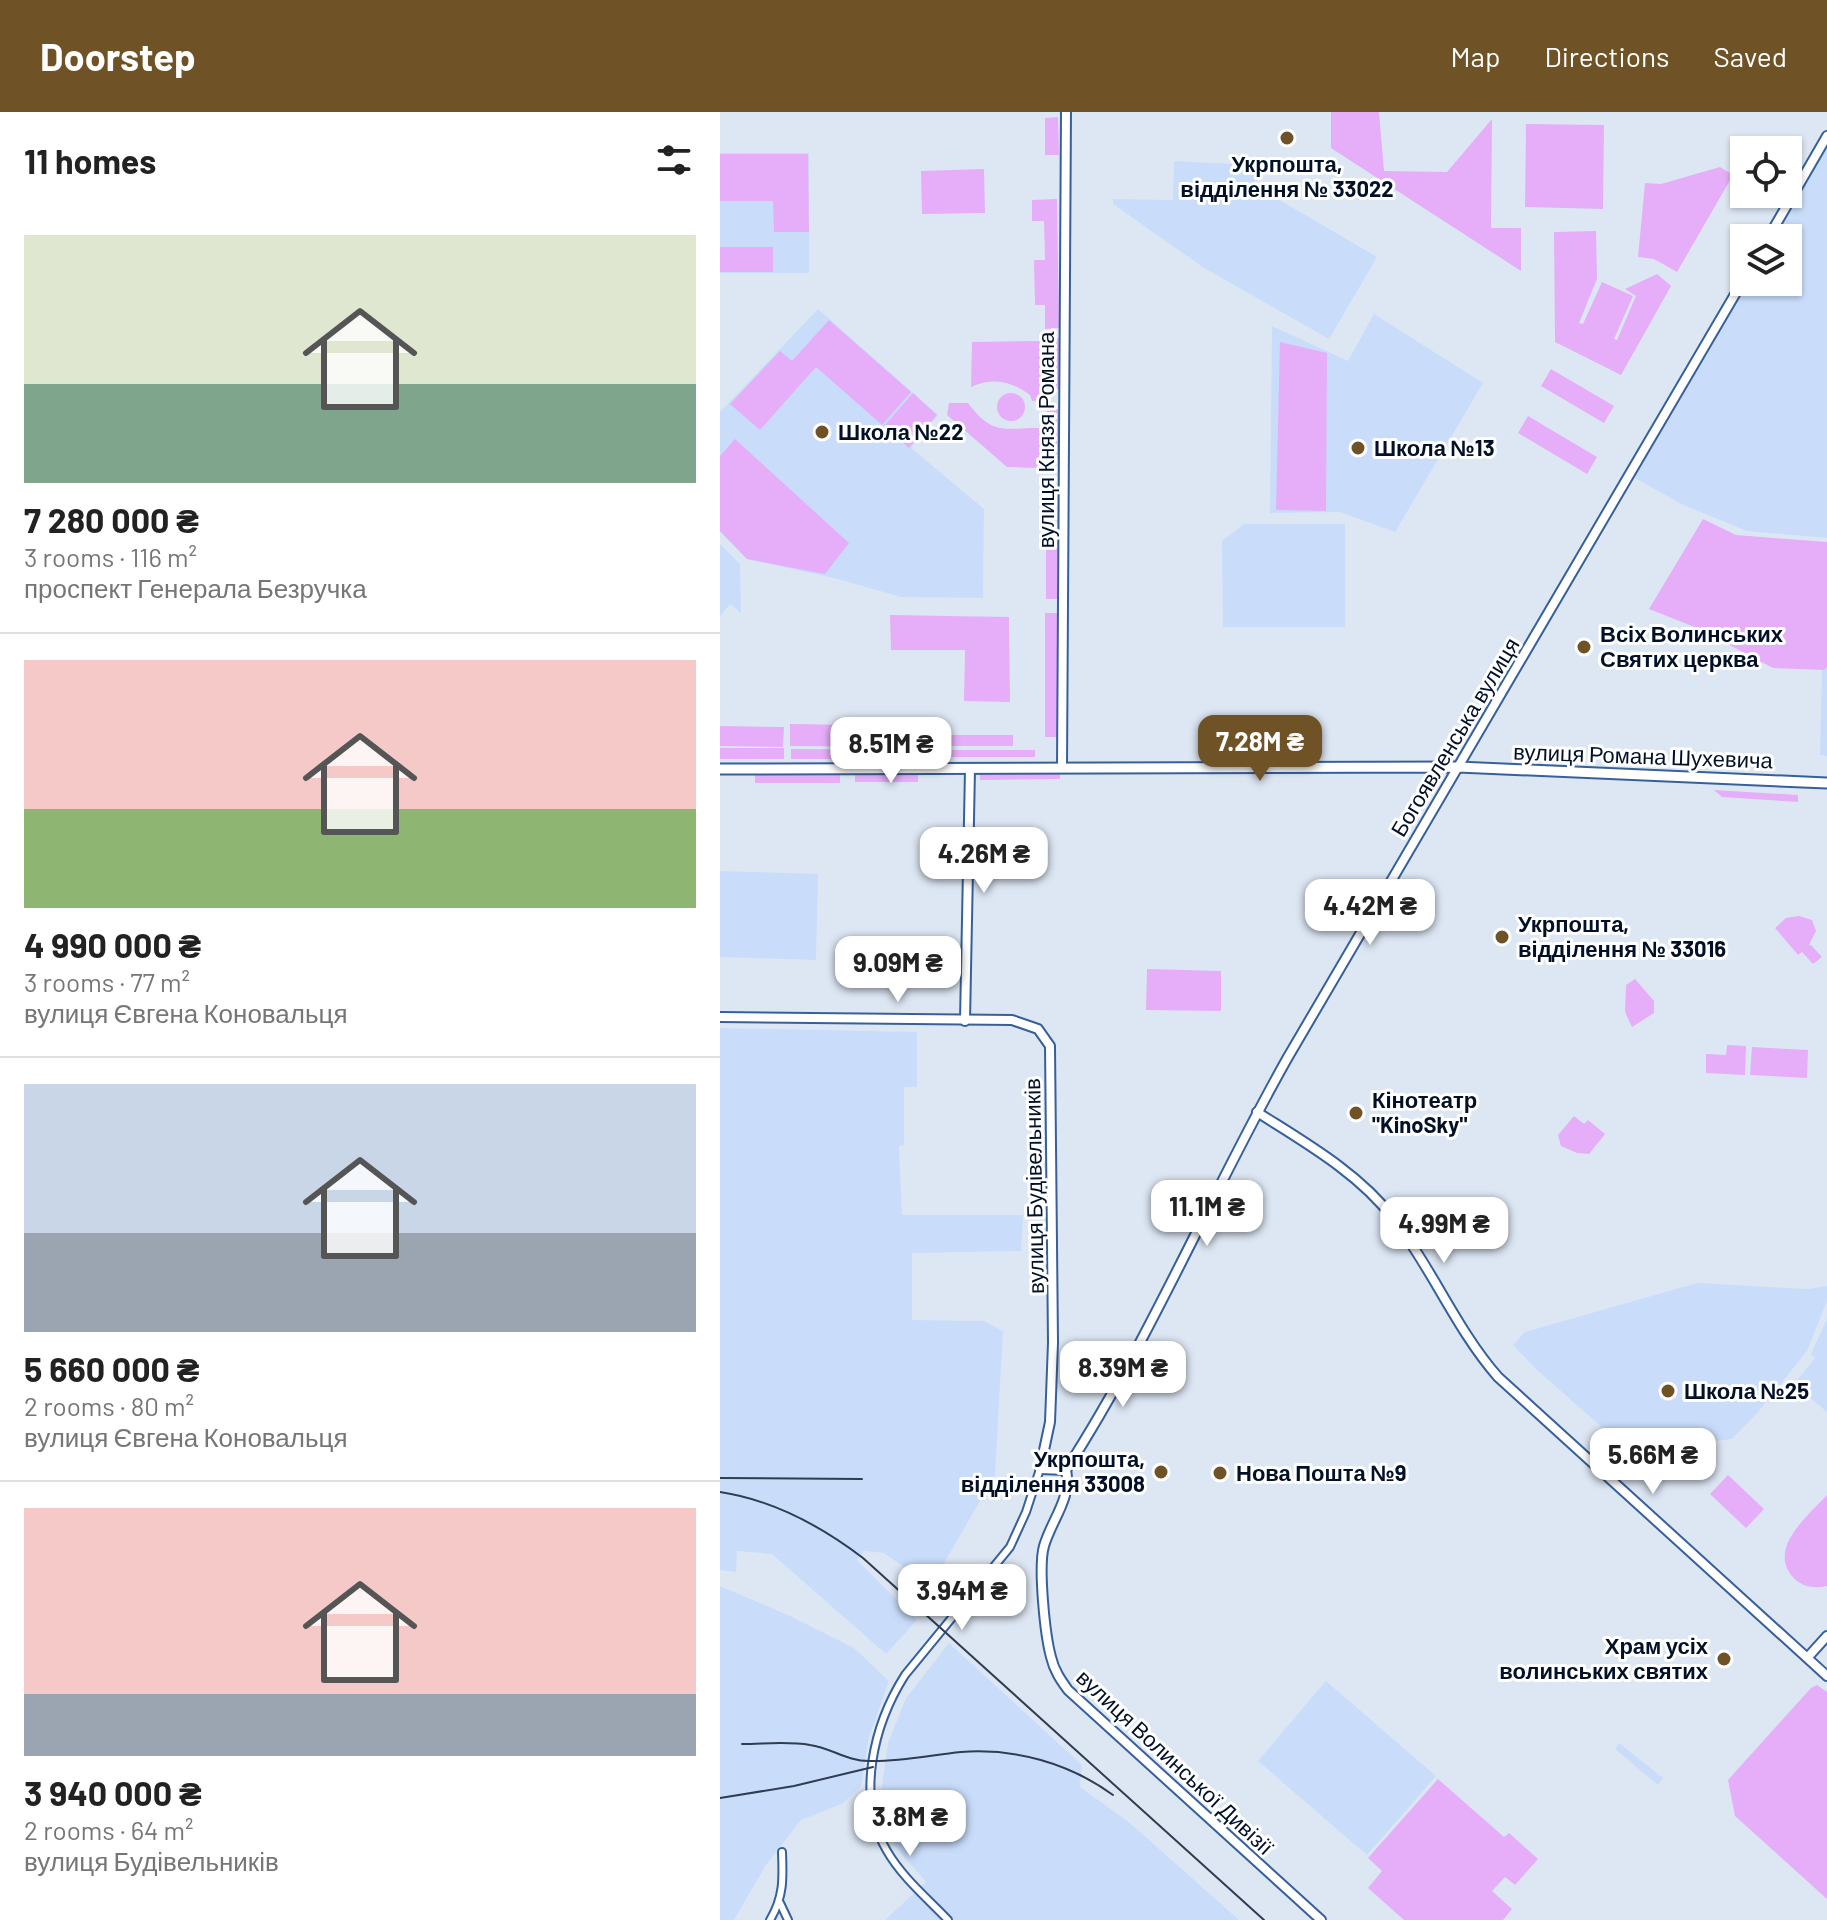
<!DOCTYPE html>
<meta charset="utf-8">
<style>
body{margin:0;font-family:Barlow,sans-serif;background:#f2f2f2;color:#222;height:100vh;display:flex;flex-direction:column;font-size:30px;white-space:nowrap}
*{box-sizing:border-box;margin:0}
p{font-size:26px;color:#767676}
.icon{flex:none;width:44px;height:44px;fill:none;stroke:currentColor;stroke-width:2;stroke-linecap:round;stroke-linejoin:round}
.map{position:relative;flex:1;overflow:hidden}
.panel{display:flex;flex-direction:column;background:#fff;width:720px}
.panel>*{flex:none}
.tools{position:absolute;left:1010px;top:24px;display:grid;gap:16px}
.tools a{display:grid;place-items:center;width:72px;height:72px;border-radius:0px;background:#fff;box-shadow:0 2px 6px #0004;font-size:40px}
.price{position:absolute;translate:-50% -68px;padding:0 18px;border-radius:16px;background:#fff;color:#222;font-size:26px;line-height:52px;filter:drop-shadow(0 2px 4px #0008)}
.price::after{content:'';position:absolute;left:50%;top:48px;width:24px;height:18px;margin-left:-12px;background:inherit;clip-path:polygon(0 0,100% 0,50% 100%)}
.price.on{background:#6f5326;color:#fff}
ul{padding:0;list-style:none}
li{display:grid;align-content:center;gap:16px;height:424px;padding:0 24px}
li+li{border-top:2px solid #e0e0e0}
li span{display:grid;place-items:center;height:248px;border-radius:0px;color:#555}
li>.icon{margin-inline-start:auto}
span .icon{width:144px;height:144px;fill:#fffc;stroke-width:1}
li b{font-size:34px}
h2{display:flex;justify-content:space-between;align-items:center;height:96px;padding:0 24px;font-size:34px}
header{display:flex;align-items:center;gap:48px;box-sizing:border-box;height:112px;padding:0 40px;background:#6f5326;color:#fff}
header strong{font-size:38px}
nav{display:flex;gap:44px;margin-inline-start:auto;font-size:28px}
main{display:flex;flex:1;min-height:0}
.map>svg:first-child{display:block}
.built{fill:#c9ddfa}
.green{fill:#e6aef9}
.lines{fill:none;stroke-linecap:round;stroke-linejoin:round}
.minor-casing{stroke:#37609a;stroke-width:10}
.tertiary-casing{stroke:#37609a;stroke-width:12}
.secondary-casing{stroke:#37609a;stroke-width:13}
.minor{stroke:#fff;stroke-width:6}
.tertiary{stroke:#fff;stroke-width:8}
.secondary{stroke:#fff;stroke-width:9}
.rail{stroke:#2f3c51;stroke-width:2}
.poi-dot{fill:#6f5326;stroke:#fff;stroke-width:3}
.labels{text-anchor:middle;stroke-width:6;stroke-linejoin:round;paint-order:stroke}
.poi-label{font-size:22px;font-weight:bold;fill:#031128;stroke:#fff;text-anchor:start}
.street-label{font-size:22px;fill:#031128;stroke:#fff}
</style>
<header>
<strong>Doorstep</strong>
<nav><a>Map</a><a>Directions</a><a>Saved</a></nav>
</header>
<main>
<section class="panel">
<h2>11 homes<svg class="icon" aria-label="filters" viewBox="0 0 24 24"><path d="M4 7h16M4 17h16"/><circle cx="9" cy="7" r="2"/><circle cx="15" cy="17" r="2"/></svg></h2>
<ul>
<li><span style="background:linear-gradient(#dfe7d0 60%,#7fa58c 0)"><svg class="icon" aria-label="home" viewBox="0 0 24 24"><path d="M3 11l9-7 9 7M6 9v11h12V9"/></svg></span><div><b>7 280 000 ₴</b><p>3 rooms · 116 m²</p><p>проспект Генерала Безручка</p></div></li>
<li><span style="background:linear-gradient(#f6c9c9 60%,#8fb573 0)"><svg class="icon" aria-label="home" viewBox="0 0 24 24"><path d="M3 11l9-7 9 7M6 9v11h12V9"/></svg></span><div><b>4 990 000 ₴</b><p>3 rooms · 77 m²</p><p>вулиця Євгена Коновальця</p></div></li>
<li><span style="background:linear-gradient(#c9d6e8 60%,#9aa5b1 0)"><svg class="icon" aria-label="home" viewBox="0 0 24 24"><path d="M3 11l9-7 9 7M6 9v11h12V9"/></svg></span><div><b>5 660 000 ₴</b><p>2 rooms · 80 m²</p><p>вулиця Євгена Коновальця</p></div></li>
<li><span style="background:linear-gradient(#f6c9c9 75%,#9aa5b1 0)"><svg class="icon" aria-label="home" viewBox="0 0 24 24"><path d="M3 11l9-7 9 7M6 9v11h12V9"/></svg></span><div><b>3 940 000 ₴</b><p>2 rooms · 64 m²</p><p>вулиця Будівельників</p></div></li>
</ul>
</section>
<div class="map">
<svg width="1107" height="1808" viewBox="0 0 1107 1808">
<rect width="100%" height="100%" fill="#dde7f4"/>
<!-- built -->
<g class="built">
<path d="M 1107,24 L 1107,426 L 1027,419 L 961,392 L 910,363 L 1024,170 L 1068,170 L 1068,126 L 1048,126 Z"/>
<rect x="0" y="41" width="89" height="120"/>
<path d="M 454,49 L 532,53 L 536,74 L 657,145 L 609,227 L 484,156 L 393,92 L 393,87 L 453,88 Z"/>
<path d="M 98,197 L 218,303 L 191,336 L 264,397 L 263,486 L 181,485 L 118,467 L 27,447 L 0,420 L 0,300 Z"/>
<path d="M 654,202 L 763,271 L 675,420 L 620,400 L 550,401 L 552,214 L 628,249 Z"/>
<path d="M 524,412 L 625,412 L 625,515 L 503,515 L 502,429 Z"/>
<path d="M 0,432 L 20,452 L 21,501 L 10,492 L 0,504 Z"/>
<path d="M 1107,555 L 1107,644 L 1100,643 L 1102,558 Z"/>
<path d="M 0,759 L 98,762 L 96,848 L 0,845 Z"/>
<path d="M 0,916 L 197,920 L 197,975 L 184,975 L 184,1033 L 179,1034 L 182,1103 L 303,1103 L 301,1139 L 192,1141 L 192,1208 L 264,1209 L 283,1219 L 275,1363 L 211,1474 L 164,1441 L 144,1439 L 137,1448 L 197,1508 L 166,1542 L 52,1442 L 17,1439 L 16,1460 L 0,1458 Z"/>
<path d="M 977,1171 L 1088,1177 L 1107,1174 L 1107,1189 L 1087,1239 L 1039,1299 L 1012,1327 L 958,1334 L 935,1362 L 817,1258 L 793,1233 L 805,1220 Z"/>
<path d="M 1107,1207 L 1107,1300 L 1074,1272 L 1095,1246 L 1091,1242 Z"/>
<path d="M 0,1474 L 68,1503 L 134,1536 L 169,1569 L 149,1625 L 141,1674 L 122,1692 L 81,1708 L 46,1753 L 14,1808 L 0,1808 Z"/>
<path d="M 229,1531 L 362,1653 L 360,1675 L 410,1711 L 519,1808 L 165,1808 L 206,1770 L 174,1733 L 161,1680 L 168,1631 L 186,1586 Z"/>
<path d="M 606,1569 L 716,1664 L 647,1743 L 538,1649 Z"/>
<path d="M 899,1631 L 943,1666 L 938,1673 L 895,1637 Z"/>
</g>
<!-- green -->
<g class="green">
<path d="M 611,0 L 659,0 L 664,59 L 727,60 L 772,7 L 771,116 L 801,116 L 801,159 L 611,36 Z"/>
<path d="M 338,5 L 339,43 L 325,43 L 325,6 Z"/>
<path d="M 806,12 L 884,13 L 883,97 L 805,95 Z"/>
<path d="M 0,42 L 88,42 L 89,120 L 54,120 L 53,89 L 0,89 Z"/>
<path d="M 1000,55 L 1013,63 L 957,160 L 934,147 L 918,145 L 925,71 L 941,72 Z"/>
<path d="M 264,57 L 265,101 L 202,102 L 201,59 Z"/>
<path d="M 337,87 L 339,216 L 325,217 L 325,193 L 315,193 L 314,148 L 325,148 L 324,109 L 312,109 L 312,88 Z"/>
<path d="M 876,119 L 877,167 L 859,211 L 863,212 L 882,170 L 913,184 L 894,227 L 897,228 L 916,184 L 905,177 L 937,162 L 951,174 L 901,263 L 835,230 L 834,120 Z"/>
<rect x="0" y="135" width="53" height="25"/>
<path d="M 109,208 L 191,280 L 162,313 L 96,255 L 40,318 L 10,292 L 60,239 L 72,249 Z"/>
<path d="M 326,226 L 339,226 L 339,277 L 327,277 Z"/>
<path d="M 320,229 L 322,288 L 312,289 L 310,283 C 291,269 273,265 251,275 L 252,230 Z"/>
<path d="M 560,230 L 607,241 L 606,399 L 556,398 Z"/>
<path d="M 831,257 L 894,294 L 884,311 L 821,274 Z"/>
<circle cx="291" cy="295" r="14"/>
<path d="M 193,281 L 217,303 L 189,336 L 164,314 Z"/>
<path d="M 229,291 L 248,291 C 273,324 283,316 320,316 L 320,356 L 287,355 L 227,303 Z"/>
<rect x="327" y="297" width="11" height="50"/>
<path d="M 808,304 L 877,345 L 867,362 L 798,321 Z"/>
<path d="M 15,327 L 129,431 L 105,462 L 27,447 L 0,419 L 0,344 Z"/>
<path d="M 983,407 L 1016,423 L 1107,430 L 1107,555 L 1104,558 L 1053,556 L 977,516 L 929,497 Z"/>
<rect x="326" y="429" width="12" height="58"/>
<path d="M 325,501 L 339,501 L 338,625 L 325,625 Z"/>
<path d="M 170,503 L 289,505 L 290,590 L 244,589 L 245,538 L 171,538 Z"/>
<path d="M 70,612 L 136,613 L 136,621 L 198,621 L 198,635 L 70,634 Z"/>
<path d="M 0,614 L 64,615 L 63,635 L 0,634 Z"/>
<rect x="216" y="623" width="77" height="11"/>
<rect x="0" y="636" width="64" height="11"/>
<path d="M 71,637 L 198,638 L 198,647 L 71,647 Z"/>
<rect x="218" y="638" width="97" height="7"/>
<path d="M 340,660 L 340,667 L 260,668 L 260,661 Z"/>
<rect x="35" y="662" width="85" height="9"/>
<rect x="135" y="663" width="63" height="7"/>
<path d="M 994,678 L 1078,683 L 1078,690 L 1002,685 Z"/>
<path d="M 1079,804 L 1092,808 L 1096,819 L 1089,833 L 1091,833 L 1102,845 L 1093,852 L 1082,840 L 1078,843 L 1055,816 L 1066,806 Z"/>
<path d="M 427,857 L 501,859 L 501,899 L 426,898 Z"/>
<path d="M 915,867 L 934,889 L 934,901 L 912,915 L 905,900 L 906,873 Z"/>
<path d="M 1007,933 L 1026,934 L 1025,963 L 986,961 L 986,942 L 1006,943 Z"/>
<path d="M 1032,935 L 1088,938 L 1087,966 L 1030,963 Z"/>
<path d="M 854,1004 L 864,1012 L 868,1008 L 885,1022 L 869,1042 L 857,1041 L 841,1034 L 838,1023 Z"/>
<path d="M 1008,1363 L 1044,1397 L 1026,1416 L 990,1382 Z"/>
<path d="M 1107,1383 L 1107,1474 C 1094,1477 1081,1475 1072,1464 C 1048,1435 1089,1403 1107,1383 Z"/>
<path d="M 1097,1573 L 1107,1580 L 1107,1787 L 1015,1704 L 1008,1668 L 1091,1576 Z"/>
<path d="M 718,1667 L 784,1725 L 789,1721 L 818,1747 L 795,1773 L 785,1765 L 772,1779 L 792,1797 L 783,1808 L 684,1808 L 648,1776 L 662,1759 L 648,1746 Z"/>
</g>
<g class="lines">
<defs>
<g id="minor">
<path d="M 60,1791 L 68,1808"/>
<path d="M 50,1808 C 64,1785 63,1766 62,1740"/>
<path d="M 228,1808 C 207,1786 182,1765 167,1739 C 135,1685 154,1612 185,1563 L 290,1435 L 306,1400 L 320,1357"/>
</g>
<g id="tertiary">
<path d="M 1048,126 L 1107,24"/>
<path d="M 342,655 L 346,0"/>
<path d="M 0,905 L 292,908 L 318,917 L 330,934 L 333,1231 L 330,1310 L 320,1357 L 346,1358"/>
<path d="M 245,909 L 250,657"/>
<path d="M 537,1000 C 584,1030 639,1061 673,1106 C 712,1156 736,1217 778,1265 L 1107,1564"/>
<path d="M 346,1358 C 431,1226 491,1081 568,945 L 1024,167"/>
<path d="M 346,1358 C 352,1386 332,1407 324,1434 C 318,1455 325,1523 331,1545 C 334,1558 340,1567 348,1578 L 601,1808"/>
<path d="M 1088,1545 L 1107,1524"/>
</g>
<path id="secondary" d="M 0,657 L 738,655 L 1107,671"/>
</defs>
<!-- minor casing -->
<use href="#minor" class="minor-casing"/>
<!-- tertiary casing -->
<use href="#tertiary" class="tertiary-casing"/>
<!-- secondary casing -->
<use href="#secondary" class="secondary-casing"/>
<!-- minor -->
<use href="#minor" class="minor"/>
<!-- tertiary -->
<use href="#tertiary" class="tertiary"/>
<!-- secondary -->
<use href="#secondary" class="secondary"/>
<!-- rail -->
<g class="rail">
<path d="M 0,1366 L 142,1367"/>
<path d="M 0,1380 C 53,1388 101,1414 143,1446 L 544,1808"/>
<path d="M 22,1632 C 44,1632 68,1629 90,1633 C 111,1636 127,1649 149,1649 C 180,1650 211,1643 241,1640 C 295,1636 349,1651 393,1683"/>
<path d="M 0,1686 L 74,1674 L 153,1655"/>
</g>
</g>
<!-- markers -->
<g class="poi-dot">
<circle cx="567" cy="26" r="8"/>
<circle cx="102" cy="320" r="8"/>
<circle cx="638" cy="336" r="8"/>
<circle cx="864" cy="535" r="8"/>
<circle cx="782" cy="825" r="8"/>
<circle cx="636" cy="1001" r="8"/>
<circle cx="948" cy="1279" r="8"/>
<circle cx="441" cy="1360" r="8"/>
<circle cx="500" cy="1361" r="8"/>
<circle cx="1004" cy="1547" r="8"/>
</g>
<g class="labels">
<!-- poi labels -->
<g class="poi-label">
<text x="567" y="60" text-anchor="middle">Укрпошта,<tspan x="567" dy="25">відділення № 33022</tspan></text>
<text x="118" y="328">Школа №22</text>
<text x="654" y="344">Школа №13</text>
<text x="880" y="530">Всіх Волинських<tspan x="880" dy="25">Святих церква</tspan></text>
<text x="798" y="820">Укрпошта,<tspan x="798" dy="25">відділення № 33016</tspan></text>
<text x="652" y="996">Кінотеатр<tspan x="652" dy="25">"KinoSky"</tspan></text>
<text x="964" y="1287">Школа №25</text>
<text x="425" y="1355" text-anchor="end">Укрпошта,<tspan x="425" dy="25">відділення 33008</tspan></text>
<text x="516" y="1369">Нова Пошта №9</text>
<text x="988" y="1542" text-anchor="end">Храм усіх<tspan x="988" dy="25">волинських святих</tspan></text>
</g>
<!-- street labels -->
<g class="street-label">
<text transform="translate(326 328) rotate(-90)" y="8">вулиця Князя Романа</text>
<text transform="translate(735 625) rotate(-59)" y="8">Богоявленська вулиця</text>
<text transform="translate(923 644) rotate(2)" y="8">вулиця Романа Шухевича</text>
<text transform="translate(314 1074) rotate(-91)" y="8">вулиця Будівельників</text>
<text transform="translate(455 1650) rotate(43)" y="8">вулиця Волинської Дивізії</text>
</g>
</g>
</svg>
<div class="tools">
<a><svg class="icon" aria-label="locate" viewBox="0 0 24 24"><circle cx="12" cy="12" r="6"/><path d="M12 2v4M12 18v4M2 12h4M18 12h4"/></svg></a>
<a><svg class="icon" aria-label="layers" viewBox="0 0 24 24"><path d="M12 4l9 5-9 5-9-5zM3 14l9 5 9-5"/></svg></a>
</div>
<b class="price on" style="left:540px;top:671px">7.28M ₴</b>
<b class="price" style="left:171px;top:673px">8.51M ₴</b>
<b class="price" style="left:264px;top:783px">4.26M ₴</b>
<b class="price" style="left:650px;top:835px">4.42M ₴</b>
<b class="price" style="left:178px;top:892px">9.09M ₴</b>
<b class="price" style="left:487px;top:1136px">11.1M ₴</b>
<b class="price" style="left:724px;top:1153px">4.99M ₴</b>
<b class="price" style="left:403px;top:1297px">8.39M ₴</b>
<b class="price" style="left:933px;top:1384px">5.66M ₴</b>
<b class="price" style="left:242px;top:1520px">3.94M ₴</b>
<b class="price" style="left:190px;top:1746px">3.8M ₴</b>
</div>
</main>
